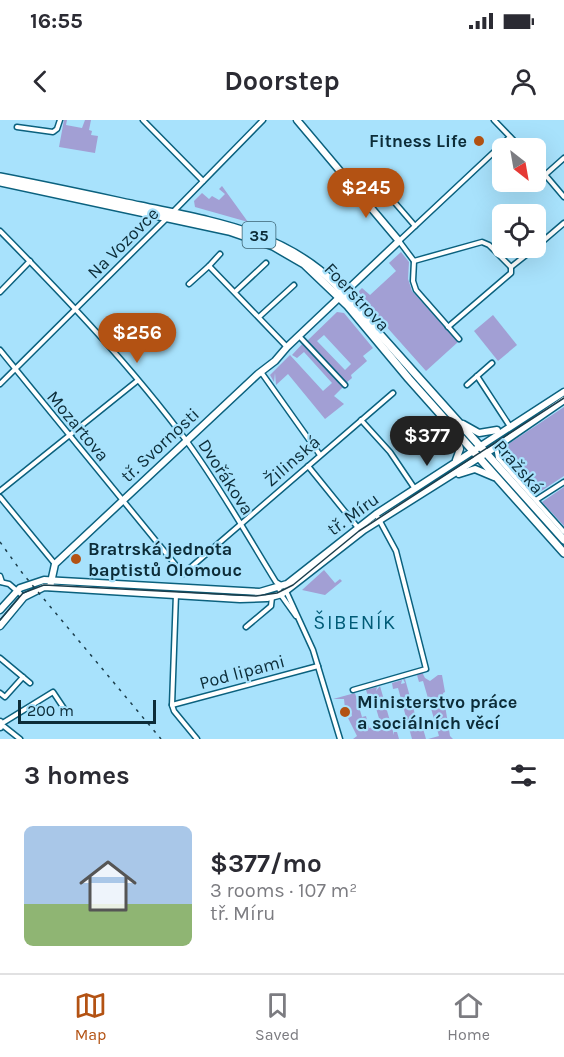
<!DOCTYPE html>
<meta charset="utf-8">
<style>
body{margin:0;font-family:Karla,sans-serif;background:#f7f7f7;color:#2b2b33;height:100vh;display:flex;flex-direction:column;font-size:22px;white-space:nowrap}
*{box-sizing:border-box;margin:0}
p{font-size:20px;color:#7c7c81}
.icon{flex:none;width:33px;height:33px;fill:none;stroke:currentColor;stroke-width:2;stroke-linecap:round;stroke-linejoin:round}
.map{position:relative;height:619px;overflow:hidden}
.panel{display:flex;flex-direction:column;background:#fff;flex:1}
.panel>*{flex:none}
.needle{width:39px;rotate:149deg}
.fabs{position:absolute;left:492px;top:18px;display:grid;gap:12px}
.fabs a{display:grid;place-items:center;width:54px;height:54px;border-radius:9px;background:#fff;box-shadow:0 6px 24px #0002;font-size:30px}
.scale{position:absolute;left:18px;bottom:15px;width:138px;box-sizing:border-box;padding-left:6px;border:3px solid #0c2c38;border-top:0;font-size:16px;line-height:21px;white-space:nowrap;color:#0c2c38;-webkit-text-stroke:4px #a8e2fc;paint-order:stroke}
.price{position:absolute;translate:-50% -51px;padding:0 14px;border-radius:21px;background:#b35213;color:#fff;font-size:20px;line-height:39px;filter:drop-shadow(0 2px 3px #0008)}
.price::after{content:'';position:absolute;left:50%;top:36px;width:18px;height:14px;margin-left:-9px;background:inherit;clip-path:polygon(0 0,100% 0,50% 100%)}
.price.selected{background:#222;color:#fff}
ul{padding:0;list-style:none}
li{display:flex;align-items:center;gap:18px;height:150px;padding:0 24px}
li+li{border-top:2px solid #e1e1e2}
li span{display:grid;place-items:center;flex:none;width:168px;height:120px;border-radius:9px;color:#555}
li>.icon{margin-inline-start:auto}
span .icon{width:72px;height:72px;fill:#fffc;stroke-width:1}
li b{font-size:26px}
h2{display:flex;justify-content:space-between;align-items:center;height:72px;padding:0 24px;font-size:26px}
.status{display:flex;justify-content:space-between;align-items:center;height:42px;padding:0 30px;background:#fff;direction:ltr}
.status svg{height:16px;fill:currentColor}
header{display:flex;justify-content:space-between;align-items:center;height:78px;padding:0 24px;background:#fff;font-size:27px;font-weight:700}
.tabs{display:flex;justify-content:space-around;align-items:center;height:84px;border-top:2px solid #e1e1e2;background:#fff;font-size:16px;color:#7c7c81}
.tabs a{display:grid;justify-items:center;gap:3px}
.tabs .selected{color:#b35213}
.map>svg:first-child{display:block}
.green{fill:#a29fd4;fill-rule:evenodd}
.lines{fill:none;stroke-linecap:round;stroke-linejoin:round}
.street-casing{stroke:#0b617e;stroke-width:7}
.secondary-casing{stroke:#0b617e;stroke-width:9}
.primary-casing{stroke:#0b617e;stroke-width:10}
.street{stroke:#fff;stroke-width:4}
.secondary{stroke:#fff;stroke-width:6}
.primary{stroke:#fff;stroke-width:7}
.tram{stroke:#1c3e4c;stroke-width:1.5}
.rail{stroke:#1c3e4c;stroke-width:1.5;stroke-dasharray:3 6;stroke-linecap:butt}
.poi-dot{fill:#b35213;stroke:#a8e2fc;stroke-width:2}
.labels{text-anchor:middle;stroke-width:4.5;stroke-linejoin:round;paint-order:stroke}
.shield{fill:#a8e2fc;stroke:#3b6373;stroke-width:1.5}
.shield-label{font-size:16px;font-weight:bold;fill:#0c2c38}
.poi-label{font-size:18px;font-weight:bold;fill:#0c2c38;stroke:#a8e2fc;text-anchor:start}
.street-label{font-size:18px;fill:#0c2c38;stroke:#a8e2fc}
.neighbourhood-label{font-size:20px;letter-spacing:1.5px;fill:#005b77;stroke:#a8e2fc}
</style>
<div class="status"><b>16:55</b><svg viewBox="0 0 49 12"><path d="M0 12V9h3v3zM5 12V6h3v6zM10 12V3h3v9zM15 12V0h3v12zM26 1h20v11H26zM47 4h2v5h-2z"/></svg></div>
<header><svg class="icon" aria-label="back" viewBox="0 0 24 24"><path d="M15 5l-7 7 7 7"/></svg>Doorstep<svg class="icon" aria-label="person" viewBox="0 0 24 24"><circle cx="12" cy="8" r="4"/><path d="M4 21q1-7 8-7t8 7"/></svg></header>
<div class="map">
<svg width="564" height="619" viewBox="0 0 564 619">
<rect width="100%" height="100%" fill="#a8e2fc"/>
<!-- green -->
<g class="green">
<path d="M 64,0 L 67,0 L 66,5 L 82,8 L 85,0 L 91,0 L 89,10 L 92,11 L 91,15 L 98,16 L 95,33 L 59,27 Z"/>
<path d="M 222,66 L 248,102 L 195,87 L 194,81 L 202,73 L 209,79 L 212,76 L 219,80 L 225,74 L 219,69 Z"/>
<path d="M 401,132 L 409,142 L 408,159 L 412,171 L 458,222 L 426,251 L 360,177 L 359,171 L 362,168 L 370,175 L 396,151 L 389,143 Z"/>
<path d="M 337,192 L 344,193 L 373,228 L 363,236 L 367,241 L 351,255 L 352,258 L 346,263 L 307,221 ZM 324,215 L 351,244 L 345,250 L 317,221 Z"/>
<path d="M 493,195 L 517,225 L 498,241 L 474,211 Z"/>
<path d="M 303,223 L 344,266 L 334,276 L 344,284 L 325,299 L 288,254 L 276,265 L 275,253 L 274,262 L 270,255 L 290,235 L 323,271 L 332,263 L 304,232 L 297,238 L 292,235 Z"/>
<path d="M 564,287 L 564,356 L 535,375 L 502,338 L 506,330 L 504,327 Z"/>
<path d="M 564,367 L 564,406 L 542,382 Z"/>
<path d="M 324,450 L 335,463 L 340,459 L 342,461 L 325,475 L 302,470 Z"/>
<path d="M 422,552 L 425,558 L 430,561 L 438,555 L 442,555 L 445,572 L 443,573 L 450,616 L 453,619 L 428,619 L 439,616 L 423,561 L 419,562 L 417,555 Z"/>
<path d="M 403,559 L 405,559 L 418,605 L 422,605 L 426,619 L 412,619 L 398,568 L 393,569 L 392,563 L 402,560 L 401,564 L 405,563 Z"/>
<path d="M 380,566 L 394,615 L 394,612 L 397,612 L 399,619 L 353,619 L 357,616 L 348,598 L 352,596 L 350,589 L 345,589 L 344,579 L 333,579 L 355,573 L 362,597 L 366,596 L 369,608 L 381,605 L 372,575 L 368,576 L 366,570 L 377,567 L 376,571 Z"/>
</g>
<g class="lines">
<defs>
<g id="street">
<path d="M 143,0 L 203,61"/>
<path d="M 494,0 L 521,28"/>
<path d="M 17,7 L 53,12 L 57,9 L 60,0"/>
<path d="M 536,44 L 564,77"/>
<path d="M 545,55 L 564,38"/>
<path d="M 377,62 L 415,106"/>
<path d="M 171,94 L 263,0"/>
<path d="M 0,111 C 66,178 132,247 188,323 C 220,367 247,415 276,462 L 281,465"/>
<path d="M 536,127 L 564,103"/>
<path d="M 414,141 L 399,121 L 510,17"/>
<path d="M 414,141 L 482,122 L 489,125 L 511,147"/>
<path d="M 414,141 L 413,161 L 416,170 L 459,219"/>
<path d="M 209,146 L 220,134"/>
<path d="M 511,147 L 535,128"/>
<path d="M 189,164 L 209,146 L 287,227"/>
<path d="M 0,172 L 30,141"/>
<path d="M 235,172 L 266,143"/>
<path d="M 259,197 L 294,165"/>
<path d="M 448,207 L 511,153 L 511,147"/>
<path d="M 299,216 L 345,265"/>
<path d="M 0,230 L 183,454 L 393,273"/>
<path d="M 261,252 L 320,335"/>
<path d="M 477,256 L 509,305"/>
<path d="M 0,264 L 166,99"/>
<path d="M 467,265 L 492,243"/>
<path d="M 361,300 L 390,332 L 415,369"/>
<path d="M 496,327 L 498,338 L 564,412"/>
<path d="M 308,346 L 359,409"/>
<path d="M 0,371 L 137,261"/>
<path d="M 0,377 L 55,444"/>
<path d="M 536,380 L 564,362"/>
<path d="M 0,456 L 2,462"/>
<path d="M 0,462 L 9,464 L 24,477"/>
<path d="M 278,465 L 281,475 L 296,496"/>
<path d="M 286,471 L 313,530 L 340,619"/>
<path d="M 176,474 L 172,585 L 174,591 L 197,619"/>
<path d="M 246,507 L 271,486 L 272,477"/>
<path d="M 0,538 L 30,563"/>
<path d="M 353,570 L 426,549 L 396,431 L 376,394"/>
<path d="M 0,573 L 5,577 L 23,557"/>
<path d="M 172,585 L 318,546"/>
<path d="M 20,619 L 1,604 L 53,572 L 65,590"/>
</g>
<g id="secondary">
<path d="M 463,304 L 479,313 L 497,310"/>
<path d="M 456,340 L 460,329 L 456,314"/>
<path d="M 459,354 L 475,349 L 494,357"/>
<path d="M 50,467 L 55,444 L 258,254 L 275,241 L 287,227 L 399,121 L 297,0"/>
<path d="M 0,490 L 20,468 L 44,460 L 260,472 L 287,464 L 376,394 L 564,272"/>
<path d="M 0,506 L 24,477 L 44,467 L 240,479 L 267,478 L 282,474 L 364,410 L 496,327 L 564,280"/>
<path d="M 0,602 L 0,607"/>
</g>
<g id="primary">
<path d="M 0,57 C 47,66 93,76 140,86 C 210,101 281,111 334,163 L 564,420"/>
<path d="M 0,62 L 229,111 L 273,126 L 304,144 L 348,186 L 409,259 L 564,433"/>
</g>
</defs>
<!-- street casing -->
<use href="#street" class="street-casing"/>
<!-- secondary casing -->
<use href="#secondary" class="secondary-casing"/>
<!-- primary casing -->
<use href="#primary" class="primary-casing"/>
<!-- street -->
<use href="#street" class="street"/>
<!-- secondary -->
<use href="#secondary" class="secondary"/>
<!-- primary -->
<use href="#primary" class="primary"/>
<!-- tram -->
<path class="tram" d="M 0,500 L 23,473 L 44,465 L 256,476 L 277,473 L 293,465 L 359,411 L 564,278"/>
<!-- rail -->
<path class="rail" d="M 0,422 L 23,454 L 161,619"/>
</g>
<!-- markers -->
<g class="poi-dot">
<circle cx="479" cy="21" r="6"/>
<circle cx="76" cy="439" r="6"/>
<circle cx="345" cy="592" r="6"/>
</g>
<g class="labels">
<!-- shield labels -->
<rect class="shield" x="242.5" y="102" width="33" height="26" rx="4.5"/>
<g class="shield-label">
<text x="259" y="121">35</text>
</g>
<!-- poi labels -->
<g class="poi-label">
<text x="467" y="27" text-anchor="end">Fitness Life</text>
<text x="88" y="435">Bratrská jednota<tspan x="88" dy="21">baptistů Olomouc</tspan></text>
<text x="357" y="588">Ministerstvo práce<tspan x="357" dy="21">a sociálních věcí</tspan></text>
</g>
<!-- street labels -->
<g class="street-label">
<text transform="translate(123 123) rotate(-45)" y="6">Na Vozovce</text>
<text transform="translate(357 177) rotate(47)" y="6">Foerstrova</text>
<text transform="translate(78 306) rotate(50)" y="6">Mozartova</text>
<text transform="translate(160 325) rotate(-43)" y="6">tř. Svornosti</text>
<text transform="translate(292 341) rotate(-41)" y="6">Žilinská</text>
<text transform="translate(519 347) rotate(49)" y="6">Pražská</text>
<text transform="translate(226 357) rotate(57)" y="6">Dvořákova</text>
<text transform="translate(353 394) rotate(-36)" y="6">tř. Míru</text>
<text transform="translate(242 552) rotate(-15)" y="6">Pod lipami</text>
</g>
<!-- neighbourhood labels -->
<g class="neighbourhood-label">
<text x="355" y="509">ŠIBENÍK</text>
</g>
</g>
</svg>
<div class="fabs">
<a><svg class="needle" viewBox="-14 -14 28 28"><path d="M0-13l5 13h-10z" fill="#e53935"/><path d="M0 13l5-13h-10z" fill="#7c7c81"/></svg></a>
<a><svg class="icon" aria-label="locate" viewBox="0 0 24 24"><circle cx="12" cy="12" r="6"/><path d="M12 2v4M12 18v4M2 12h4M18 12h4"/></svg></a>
</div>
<div class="scale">200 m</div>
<b class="price" style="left:366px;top:99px">$245</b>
<b class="price" style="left:137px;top:244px">$256</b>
<b class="price selected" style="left:427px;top:347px">$377</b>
</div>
<section class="panel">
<h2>3 homes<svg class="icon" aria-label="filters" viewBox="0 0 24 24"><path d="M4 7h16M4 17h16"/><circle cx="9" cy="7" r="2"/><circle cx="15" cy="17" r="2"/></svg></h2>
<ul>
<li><span style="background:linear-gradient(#a9c7e8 65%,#8fb573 0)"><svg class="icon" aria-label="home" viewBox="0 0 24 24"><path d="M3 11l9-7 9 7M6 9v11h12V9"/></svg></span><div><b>$377/mo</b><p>3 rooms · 107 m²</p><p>tř. Míru</p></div></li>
</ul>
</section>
<nav class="tabs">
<a class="selected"><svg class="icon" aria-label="map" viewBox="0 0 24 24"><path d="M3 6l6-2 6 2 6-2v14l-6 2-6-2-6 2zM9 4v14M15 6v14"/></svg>Map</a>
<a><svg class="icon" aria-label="saved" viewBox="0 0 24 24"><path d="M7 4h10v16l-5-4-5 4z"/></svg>Saved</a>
<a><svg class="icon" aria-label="home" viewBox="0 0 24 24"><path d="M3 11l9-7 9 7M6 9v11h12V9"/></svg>Home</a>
</nav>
